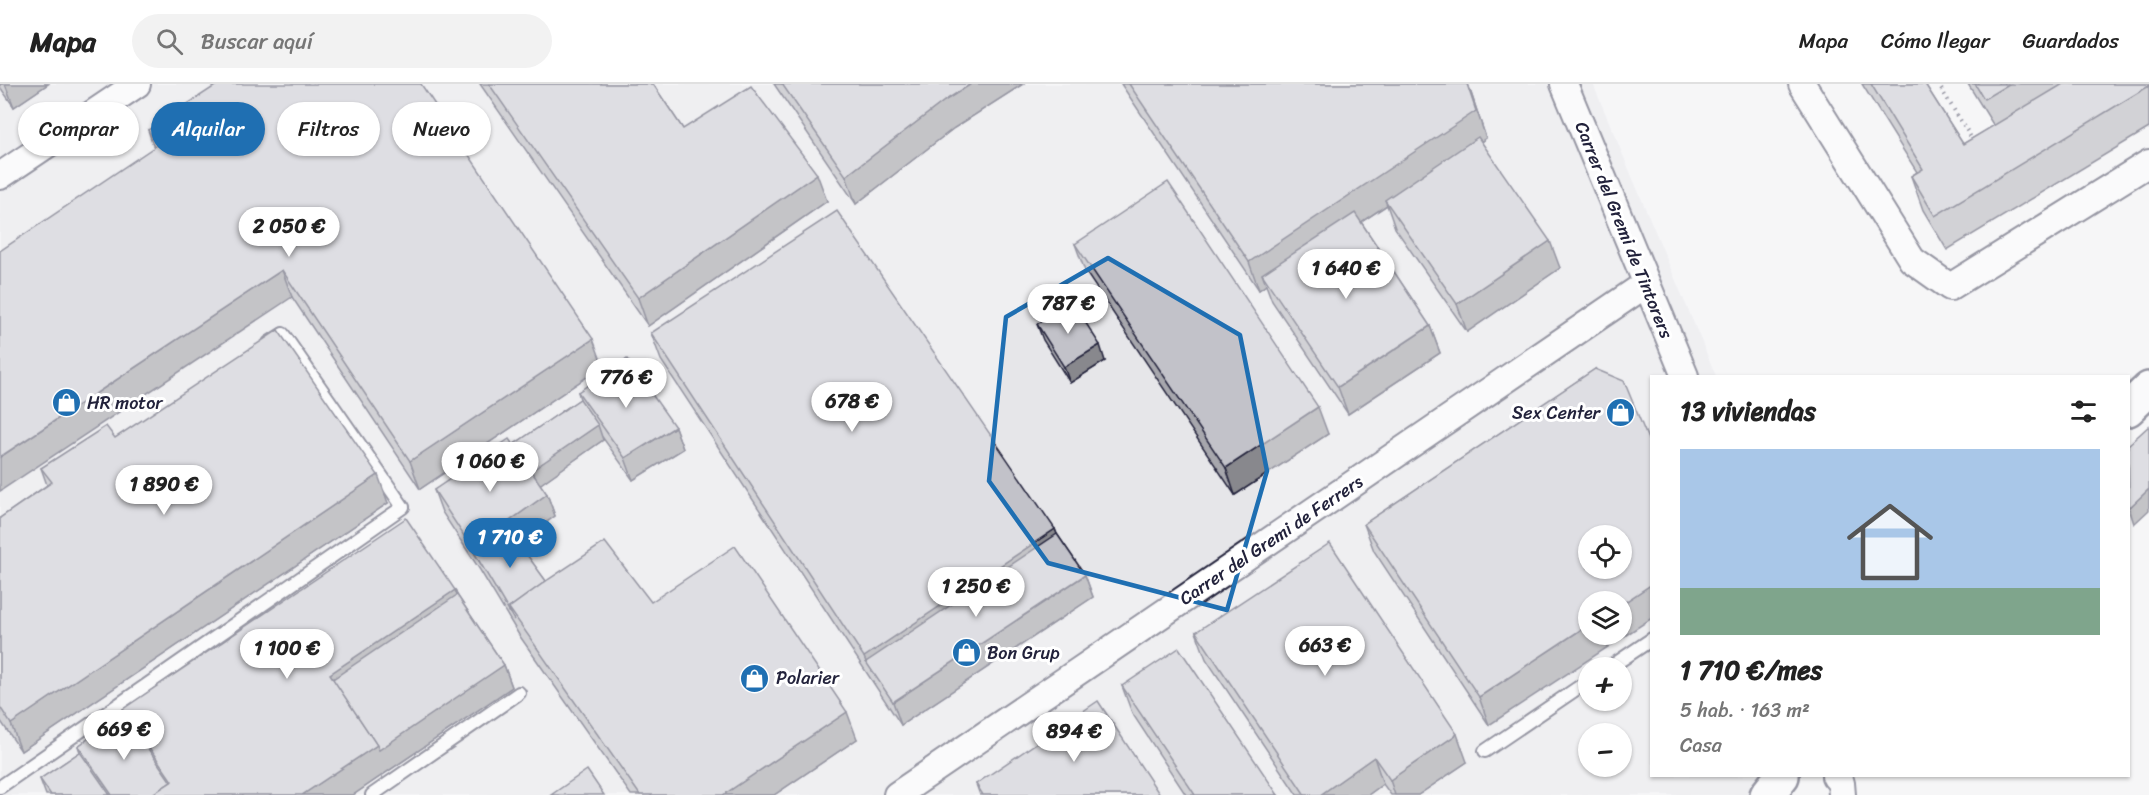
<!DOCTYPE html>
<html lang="es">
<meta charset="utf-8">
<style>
body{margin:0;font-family:Sriracha,sans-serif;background:#f2f2f2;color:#222;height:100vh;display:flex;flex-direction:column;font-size:22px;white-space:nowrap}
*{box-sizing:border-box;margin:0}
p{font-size:20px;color:#767676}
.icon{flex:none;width:33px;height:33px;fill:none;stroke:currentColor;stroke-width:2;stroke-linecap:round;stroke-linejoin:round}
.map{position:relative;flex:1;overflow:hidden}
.details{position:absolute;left:1650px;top:291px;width:480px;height:402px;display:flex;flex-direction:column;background:#fff;border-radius:0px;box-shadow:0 2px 4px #0004}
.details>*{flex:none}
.banner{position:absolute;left:18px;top:18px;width:570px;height:54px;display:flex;gap:12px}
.controls{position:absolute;left:1578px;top:441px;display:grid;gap:12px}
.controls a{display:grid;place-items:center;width:54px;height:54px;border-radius:50%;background:#fff;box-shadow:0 2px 4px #0004;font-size:30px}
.price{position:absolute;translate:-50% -51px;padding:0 14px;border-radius:21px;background:#fff;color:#222;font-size:20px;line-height:39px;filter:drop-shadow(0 2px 3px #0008)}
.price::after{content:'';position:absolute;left:50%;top:36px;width:18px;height:14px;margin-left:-9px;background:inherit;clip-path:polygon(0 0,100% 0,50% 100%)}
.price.selected{background:#1f6fb2;color:#fff}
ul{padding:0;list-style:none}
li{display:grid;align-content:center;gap:12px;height:318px;padding:0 30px}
li span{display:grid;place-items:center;height:186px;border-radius:0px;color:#555}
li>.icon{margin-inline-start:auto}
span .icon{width:108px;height:108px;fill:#fffc;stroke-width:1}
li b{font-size:26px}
h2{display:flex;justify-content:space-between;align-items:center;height:72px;padding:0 30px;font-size:26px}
.tag{padding:0 21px;border-radius:27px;background:#fff;box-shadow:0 2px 4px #0004;font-size:21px;line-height:54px}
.tag.selected{background:#1f6fb2;color:#fff}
header{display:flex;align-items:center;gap:36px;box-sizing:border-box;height:84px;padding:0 30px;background:#fff;border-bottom:2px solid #e0e0e0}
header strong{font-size:28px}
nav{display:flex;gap:33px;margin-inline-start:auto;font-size:21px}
.search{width:420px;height:54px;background:#f2f2f2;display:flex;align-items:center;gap:15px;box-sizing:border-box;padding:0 21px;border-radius:33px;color:#767676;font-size:22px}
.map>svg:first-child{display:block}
.built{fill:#e6e6e9;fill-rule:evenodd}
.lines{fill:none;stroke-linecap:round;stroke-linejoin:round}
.service-casing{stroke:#22223b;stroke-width:16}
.minor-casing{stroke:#22223b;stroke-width:30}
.secondary-casing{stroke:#22223b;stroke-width:38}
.path{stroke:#22223b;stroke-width:4;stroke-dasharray:1.5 4.5;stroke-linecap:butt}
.service{stroke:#fff;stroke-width:12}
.minor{stroke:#fff;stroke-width:26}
.secondary{stroke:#fff;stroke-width:33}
.wall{fill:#a7a7ad;stroke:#22223b;stroke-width:1.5}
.shaded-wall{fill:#88888d;stroke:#22223b;stroke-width:1.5}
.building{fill:#c2c2c9;stroke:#22223b;stroke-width:1.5;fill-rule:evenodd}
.marked{fill:none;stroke:#1f6fb2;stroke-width:4.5;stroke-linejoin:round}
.labels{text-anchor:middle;stroke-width:6;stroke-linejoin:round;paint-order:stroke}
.street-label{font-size:18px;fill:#22223b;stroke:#fff}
.poi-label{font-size:18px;fill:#22223b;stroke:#fff;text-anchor:start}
</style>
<header>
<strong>Mapa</strong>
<div class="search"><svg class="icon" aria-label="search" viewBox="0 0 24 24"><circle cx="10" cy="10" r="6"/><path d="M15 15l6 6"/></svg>Buscar aquí</div>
<nav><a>Mapa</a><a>Cómo llegar</a><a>Guardados</a></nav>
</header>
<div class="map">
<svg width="2149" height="711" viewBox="0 0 2149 711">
<rect width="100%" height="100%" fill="#f6f6f7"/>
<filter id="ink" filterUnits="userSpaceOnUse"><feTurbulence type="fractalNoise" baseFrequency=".0167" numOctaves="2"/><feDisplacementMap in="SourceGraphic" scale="12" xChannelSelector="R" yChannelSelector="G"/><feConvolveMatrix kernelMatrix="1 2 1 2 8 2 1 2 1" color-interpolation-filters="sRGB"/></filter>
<g filter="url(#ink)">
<!-- built -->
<path class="built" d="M 0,0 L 1593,0 L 1716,292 L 1652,292 L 1652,692 L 1782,692 L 1767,711 L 0,711 ZM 1588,452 L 1622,452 L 1622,484 L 1588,484 ZM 1588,518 L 1622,518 L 1622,550 L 1588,550 ZM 1588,584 L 1622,584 L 1622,616 L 1588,616 ZM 1588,650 L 1622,650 L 1622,682 L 1588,682 Z"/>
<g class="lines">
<defs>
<g id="service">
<path d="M 1609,584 L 1652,555"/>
<path d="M 1485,667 L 1588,597"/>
<path d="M 0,703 L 403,423 L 283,250 L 269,259"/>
<path d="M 372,711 L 519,609"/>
</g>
<g id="minor">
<path d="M 1564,0 L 1685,292"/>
<path d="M 1802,0 L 1912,176 L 1950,203 L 2149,79"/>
<path d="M 0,92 L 137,0"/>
<path d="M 1835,692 L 1841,699 L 1842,711"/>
<path d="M 897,711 L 1646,200"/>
</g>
<g id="secondary">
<path d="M 2128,325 L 2149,305"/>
<path d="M 1767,711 L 1782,692"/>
</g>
</defs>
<!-- service casing -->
<use href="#service" class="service-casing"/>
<!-- minor casing -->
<use href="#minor" class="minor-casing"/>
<!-- secondary casing -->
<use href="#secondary" class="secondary-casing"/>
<!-- path -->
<path class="path" d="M 1938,0 L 1974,58"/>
<!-- service -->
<use href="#service" class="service"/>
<!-- minor -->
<use href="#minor" class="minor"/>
<!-- secondary -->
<use href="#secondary" class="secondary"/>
</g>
<!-- wall -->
<g class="wall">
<path d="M 0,0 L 48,0 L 14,23 L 0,3 Z"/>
<path d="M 480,0 L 653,0 L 683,45 L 827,117 L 648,242 Z"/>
<path d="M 774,0 L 1023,0 L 954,44 L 856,120 Z"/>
<path d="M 1121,0 L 1468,0 L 1486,54 L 1481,58 L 1560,184 L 1467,248 L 1395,144 L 1387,121 L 1361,138 L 1430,242 L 1440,269 L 1348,330 L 1272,217 L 1266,201 L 1259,206 Z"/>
<path d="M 1862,0 L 1925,0 L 1963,60 L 1994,42 L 1968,0 L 2149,0 L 2149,44 L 1947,166 L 1923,126 L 1911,92 L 1917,88 Z"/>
<path d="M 148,46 L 603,282 L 420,405 L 292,213 L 154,64 Z"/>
<path d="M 1075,160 L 1328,350 L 1235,411 L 1085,187 Z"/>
<path d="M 1037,240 L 1105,277 L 1070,299 L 1043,256 Z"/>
<path d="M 651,249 L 1055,445 L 1057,450 L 1085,491 L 1093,513 L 901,641 L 661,276 Z"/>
<path d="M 1595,285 L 1489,641 L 1374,467 L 1364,440 Z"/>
<path d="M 578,308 L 675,343 L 683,365 L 633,396 L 603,354 L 603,356 L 540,400 L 547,410 L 555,432 L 518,459 L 546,497 L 651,518 L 857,655 L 774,711 L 631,711 L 519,551 L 480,486 L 442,428 L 434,406 L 513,361 L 580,315 Z"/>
<path d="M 115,354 L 388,419 L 21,667 L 0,636 L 0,434 L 47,401 L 41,384 Z"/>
<path d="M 455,506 L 457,511 L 504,581 L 512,603 L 353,711 L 46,711 L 40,695 L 80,668 L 78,662 L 124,630 L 123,625 Z"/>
<path d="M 1196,548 L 1467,678 L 1418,711 L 1391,711 L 1383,700 L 1368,711 L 1297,711 L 1206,575 Z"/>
<path d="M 1122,602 L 1278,711 L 1186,711 L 1132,629 Z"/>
<path d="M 976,700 L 1160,711 L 980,711 Z"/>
</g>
<!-- shaded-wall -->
<g class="shaded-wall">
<path d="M 5,0 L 48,0 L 14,23 Z"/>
<path d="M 971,0 L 1023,0 L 954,44 L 856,120 L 846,92 L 944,17 Z"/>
<path d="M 1467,0 L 1468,0 L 1486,54 L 1387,120 L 1385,116 L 1387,121 L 1269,199 L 1262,190 L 1266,201 L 1259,206 L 1249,178 Z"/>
<path d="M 817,90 L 827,117 L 648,242 L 638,214 Z"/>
<path d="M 1550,157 L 1560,184 L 1467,248 L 1457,220 Z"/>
<path d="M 282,186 L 292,213 L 0,407 L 0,373 Z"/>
<path d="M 1430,242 L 1440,269 L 1348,330 L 1338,303 Z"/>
<path d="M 593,255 L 603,282 L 420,405 L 410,377 Z"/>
<path d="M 1100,261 L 1105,277 L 1070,299 L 1064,283 Z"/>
<path d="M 1318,323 L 1328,350 L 1235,411 L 1226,384 Z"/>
<path d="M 598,341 L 603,356 L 535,404 L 529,388 Z"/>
<path d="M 675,343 L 683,365 L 633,396 L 625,374 Z"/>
<path d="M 378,391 L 388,419 L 21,667 L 11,640 Z"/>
<path d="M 2149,405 L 2149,426 L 2134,440 L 2129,424 Z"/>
<path d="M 547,410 L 555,432 L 483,484 L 475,470 L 472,464 Z"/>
<path d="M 1055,445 L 1065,472 L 866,578 L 864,573 Z"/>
<path d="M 1085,491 L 1093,513 L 901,641 L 893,618 Z"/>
<path d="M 1652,500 L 1652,534 L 1489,641 L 1479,613 L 1588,541 L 1588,550 L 1622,550 L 1622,520 Z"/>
<path d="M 455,506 L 465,533 L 345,614 L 330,590 Z"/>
<path d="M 504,581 L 512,603 L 353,711 L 302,711 L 377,661 Z"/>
<path d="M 847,628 L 857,655 L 774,711 L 723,711 Z"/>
<path d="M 1457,650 L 1467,678 L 1418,711 L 1395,711 L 1390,696 Z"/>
<path d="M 1374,673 L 1383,700 L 1368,711 L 1320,711 Z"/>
</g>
<!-- building -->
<g class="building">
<path d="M 218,0 L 421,0 L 593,255 L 410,377 L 282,186 L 0,373 L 0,167 L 157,61 L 148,46 Z"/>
<path d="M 489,0 L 653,0 L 683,45 L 751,2 L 817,90 L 638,214 Z"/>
<path d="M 782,0 L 971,0 L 944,17 L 846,92 Z"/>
<path d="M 1129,0 L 1467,0 L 1476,27 L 1249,178 Z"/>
<path d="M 1871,0 L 1925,0 L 1963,60 L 2063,0 L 2149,0 L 2149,2 L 1935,132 L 1911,92 L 1923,85 Z"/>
<path d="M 1975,0 L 2009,0 L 1984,15 Z"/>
<path d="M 1478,53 L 1550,157 L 1457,220 L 1385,116 Z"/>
<path d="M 1168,98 L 1318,323 L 1226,384 L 1075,160 Z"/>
<path d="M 837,127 L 1055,445 L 864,573 L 651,249 Z"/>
<path d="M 1355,129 L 1430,242 L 1338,303 L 1262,190 Z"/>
<path d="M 1073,219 L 1100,261 L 1064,283 L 1037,240 Z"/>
<path d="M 278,246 L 378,391 L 11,640 L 0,623 L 0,434 L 52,398 L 41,384 L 106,342 L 115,354 Z"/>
<path d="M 627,275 L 675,343 L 625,374 L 578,308 Z"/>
<path d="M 1595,285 L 1624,297 L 1652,365 L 1652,500 L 1622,520 L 1622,518 L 1588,518 L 1588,541 L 1479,613 L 1364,440 ZM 1588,452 L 1622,452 L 1622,484 L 1588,484 Z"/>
<path d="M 580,315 L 598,341 L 531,387 L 513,361 Z"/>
<path d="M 2149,342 L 2149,405 L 2129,424 L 2128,361 Z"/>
<path d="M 509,355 L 547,410 L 472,464 L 434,406 Z"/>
<path d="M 406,434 L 455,506 L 330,590 L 377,661 L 302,711 L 151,711 L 172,697 L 123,625 Z"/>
<path d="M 509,446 L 546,497 L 509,524 L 514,536 L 475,470 Z"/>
<path d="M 1057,450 L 1085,491 L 893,618 L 866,578 Z"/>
<path d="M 605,458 L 651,518 L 735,462 L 847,628 L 723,711 L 640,711 L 509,524 L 549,495 Z"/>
<path d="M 1330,459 L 1457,650 L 1390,696 L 1374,673 L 1320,711 L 1305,711 L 1196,548 Z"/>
<path d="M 457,511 L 504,581 L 379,666 L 377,661 L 333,595 Z"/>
<path d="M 1179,564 L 1278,711 L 1195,711 L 1122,602 Z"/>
<path d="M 1098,617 L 1160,711 L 983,711 L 976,700 Z"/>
<path d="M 124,630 L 171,698 L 151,711 L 112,711 L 78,662 Z"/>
<path d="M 80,668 L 110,711 L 51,711 L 40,695 Z"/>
<path d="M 587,686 L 604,711 L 551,711 Z"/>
</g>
</g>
<!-- marked area -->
<path d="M0 0H2149V711H0ZM 1108,174 L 1240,251 L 1267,387 L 1227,526 L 1048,479 L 989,397 L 1006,233 Z" fill="#f6f6f7" fill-opacity=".55" fill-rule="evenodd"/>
<path class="marked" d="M 1108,174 L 1240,251 L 1267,387 L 1227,526 L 1048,479 L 989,397 L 1006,233 Z"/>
<!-- icons -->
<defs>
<symbol id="shop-disc" viewBox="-11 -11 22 22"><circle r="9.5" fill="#1f6fb2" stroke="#fff"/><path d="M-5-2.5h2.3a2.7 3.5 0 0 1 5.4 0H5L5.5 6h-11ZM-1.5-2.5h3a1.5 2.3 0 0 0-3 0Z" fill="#fff"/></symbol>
</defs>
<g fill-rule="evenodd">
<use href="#shop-disc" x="50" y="302" width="33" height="33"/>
<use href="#shop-disc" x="1604" y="312" width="33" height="33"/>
<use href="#shop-disc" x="950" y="552" width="33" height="33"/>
<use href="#shop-disc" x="738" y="578" width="33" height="33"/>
</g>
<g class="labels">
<!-- street labels -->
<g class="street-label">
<text transform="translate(1624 146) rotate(68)" y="6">Carrer del Gremi de Tintorers</text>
<text transform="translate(1271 456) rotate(-34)" y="6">Carrer del Gremi de Ferrers</text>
</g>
<!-- poi labels -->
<g class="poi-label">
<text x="87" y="325">HR motor</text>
<text x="1600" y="335" text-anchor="end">Sex Center</text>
<text x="987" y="575">Bon Grup</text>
<text x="776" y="600">Polarier</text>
</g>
</g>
</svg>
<div class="controls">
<a><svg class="icon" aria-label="locate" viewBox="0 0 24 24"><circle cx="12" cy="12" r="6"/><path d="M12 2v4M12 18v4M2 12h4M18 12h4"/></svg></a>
<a><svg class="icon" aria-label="layers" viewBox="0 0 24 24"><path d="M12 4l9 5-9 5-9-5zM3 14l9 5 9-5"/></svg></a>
<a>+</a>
<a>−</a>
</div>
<b class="price" style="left:289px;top:174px">2 050 €</b>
<b class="price" style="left:1346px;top:216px">1 640 €</b>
<b class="price" style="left:1068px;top:251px">787 €</b>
<b class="price" style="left:626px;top:325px">776 €</b>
<b class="price" style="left:852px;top:349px">678 €</b>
<b class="price" style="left:490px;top:409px">1 060 €</b>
<b class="price" style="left:164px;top:432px">1 890 €</b>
<b class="price selected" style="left:510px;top:485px">1 710 €</b>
<b class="price" style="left:976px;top:534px">1 250 €</b>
<b class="price" style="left:1325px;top:593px">663 €</b>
<b class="price" style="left:287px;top:596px">1 100 €</b>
<b class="price" style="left:124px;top:677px">669 €</b>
<b class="price" style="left:1074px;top:679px">894 €</b>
<div class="banner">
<a class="tag">Comprar</a>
<a class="tag selected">Alquilar</a>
<a class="tag">Filtros</a>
<a class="tag">Nuevo</a>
</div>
<section class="details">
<h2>13 viviendas<svg class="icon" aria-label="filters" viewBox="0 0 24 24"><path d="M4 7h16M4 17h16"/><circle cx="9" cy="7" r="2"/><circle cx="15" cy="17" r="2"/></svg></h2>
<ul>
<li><span style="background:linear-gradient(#a9c7e8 75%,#7fa58c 0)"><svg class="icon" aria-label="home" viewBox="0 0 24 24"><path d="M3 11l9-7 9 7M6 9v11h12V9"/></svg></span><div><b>1 710 €/mes</b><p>5 hab. · 163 m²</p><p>Casa</p></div></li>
</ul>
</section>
</div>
